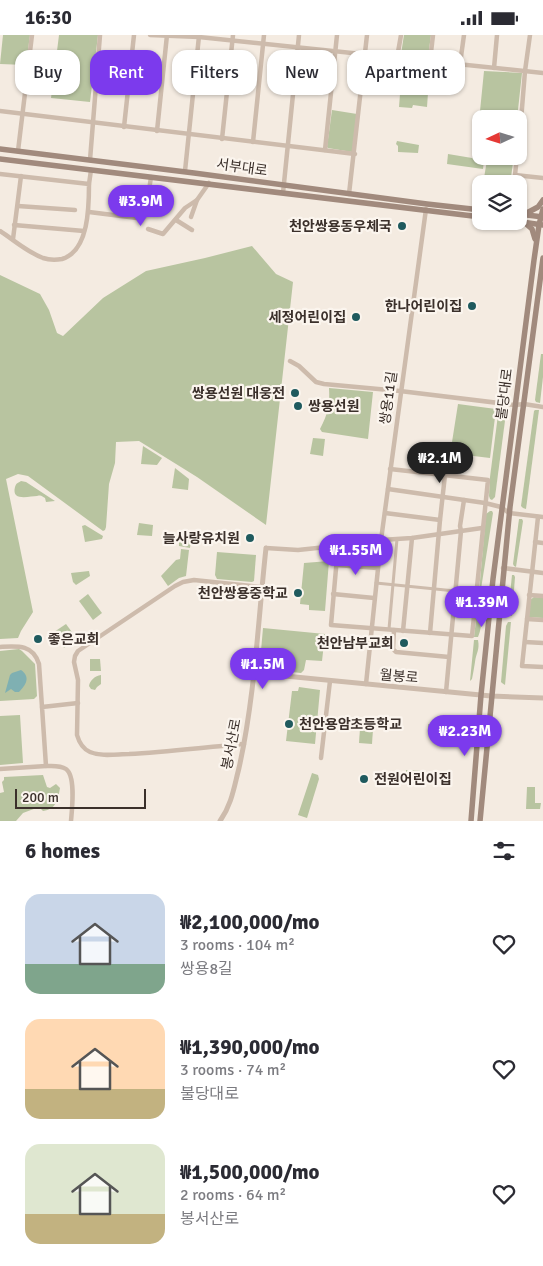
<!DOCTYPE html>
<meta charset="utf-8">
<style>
body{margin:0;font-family:Signika,"Noto Sans KR",sans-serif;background:#f7f7f7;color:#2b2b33;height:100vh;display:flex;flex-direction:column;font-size:19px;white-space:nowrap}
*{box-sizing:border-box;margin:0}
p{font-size:16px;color:#7c7c81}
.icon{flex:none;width:28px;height:28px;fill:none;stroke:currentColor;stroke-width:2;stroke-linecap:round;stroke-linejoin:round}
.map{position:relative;height:786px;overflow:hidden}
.details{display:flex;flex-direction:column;background:#fff;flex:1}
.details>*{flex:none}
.top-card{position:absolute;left:15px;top:15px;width:514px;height:45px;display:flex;gap:10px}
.needle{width:32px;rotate:266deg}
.fabs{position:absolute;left:472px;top:75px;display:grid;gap:10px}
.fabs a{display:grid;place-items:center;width:55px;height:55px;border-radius:10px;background:#fff;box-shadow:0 1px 4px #0004;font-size:25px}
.scale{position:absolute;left:15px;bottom:12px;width:131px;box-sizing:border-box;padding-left:5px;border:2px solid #3b302b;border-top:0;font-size:14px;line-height:18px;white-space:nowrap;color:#3b302b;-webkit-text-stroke:4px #fbf5ee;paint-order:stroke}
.price{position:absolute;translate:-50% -42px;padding:0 11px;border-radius:18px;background:#7c3aed;color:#fff;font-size:16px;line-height:32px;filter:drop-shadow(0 1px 2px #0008)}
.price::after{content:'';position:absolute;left:50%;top:30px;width:15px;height:11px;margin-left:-8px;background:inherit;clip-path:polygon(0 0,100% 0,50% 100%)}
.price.selected{background:#222;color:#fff}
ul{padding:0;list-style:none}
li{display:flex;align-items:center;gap:15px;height:125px;padding:0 25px}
li span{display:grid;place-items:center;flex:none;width:140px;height:100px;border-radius:15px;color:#555}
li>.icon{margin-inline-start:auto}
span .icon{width:60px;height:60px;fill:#fffc;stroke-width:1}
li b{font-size:21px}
h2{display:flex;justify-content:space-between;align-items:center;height:60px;padding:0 25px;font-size:21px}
.tag{padding:0 18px;border-radius:15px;background:#fff;box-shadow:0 1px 4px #0004;font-size:18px;line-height:45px}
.tag.selected{background:#7c3aed;color:#fff}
.status{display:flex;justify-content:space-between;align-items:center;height:35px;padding:0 25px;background:#fff;direction:ltr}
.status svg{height:14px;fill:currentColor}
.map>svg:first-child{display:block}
.green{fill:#b8c4a0}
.water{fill:#7fb0b2}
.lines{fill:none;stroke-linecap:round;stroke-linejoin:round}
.pedestrian{stroke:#cdbbac;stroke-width:3}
.minor{stroke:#cdbbac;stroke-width:4.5}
.tertiary{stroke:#cdbbac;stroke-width:5}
.secondary{stroke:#a18a7d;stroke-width:5.5}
.poi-dot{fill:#1f5a5e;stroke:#fbf5ee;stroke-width:2}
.labels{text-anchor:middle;stroke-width:4.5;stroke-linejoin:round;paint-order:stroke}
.street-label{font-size:14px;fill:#3b302b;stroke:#fbf5ee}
.poi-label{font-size:14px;font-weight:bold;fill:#3b302b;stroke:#fbf5ee;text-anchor:end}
</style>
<div class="status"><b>16:30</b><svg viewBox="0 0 49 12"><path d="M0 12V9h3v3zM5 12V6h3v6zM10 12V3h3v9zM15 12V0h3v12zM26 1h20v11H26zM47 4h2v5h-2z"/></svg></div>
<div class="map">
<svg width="543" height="786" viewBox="0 0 543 786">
<rect width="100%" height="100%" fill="#f4ebe1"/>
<!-- green -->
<g class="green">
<path d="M 3,0 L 30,0 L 26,30 L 0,29 Z"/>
<path d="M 59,0 L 98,0 L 90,67 L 51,63 Z"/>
<path d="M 404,0 L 431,0 L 428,22 L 401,19 Z"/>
<path d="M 484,36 L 522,38 L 517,84 L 481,84 L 481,86 L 479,86 Z"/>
<path d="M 399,54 L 428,58 L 427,72 L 413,70 L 412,73 L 399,72 L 400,59 L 399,58 Z"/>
<path d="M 332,75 L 357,79 L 353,115 L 352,117 L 328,113 L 327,112 Z"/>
<path d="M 397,106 L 419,110 L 418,118 L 398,117 L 398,111 L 396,109 Z"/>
<path d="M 448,119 L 484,125 L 483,134 L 447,129 Z"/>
<path d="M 487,125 L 513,128 L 510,149 L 483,149 Z"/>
<path d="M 252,211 L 276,239 L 293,247 L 266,490 L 197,442 L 139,406 L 116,407 L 115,428 L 109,449 L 106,492 L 105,495 L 103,496 L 28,441 L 18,439 L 6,444 L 33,577 L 21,596 L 18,603 L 0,604 L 0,240 L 40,259 L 49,275 L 57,298 L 63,301 L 103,263 L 146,236 L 205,223 Z"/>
<path d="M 541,319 L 543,319 L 543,342 L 540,368 L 536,367 L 535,365 Z"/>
<path d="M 329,353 L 373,357 L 368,404 L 322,397 L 320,394 C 328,378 330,371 329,353 Z"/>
<path d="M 458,369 L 496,374 L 490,423 L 457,419 L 457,408 L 452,407 Z"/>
<path d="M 499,372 L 504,373 L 506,378 L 495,462 L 492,465 L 490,464 L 489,461 L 490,442 Z"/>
<path d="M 535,375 L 539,375 L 526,474 L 523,473 L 521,471 L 534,376 Z"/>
<path d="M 313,403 L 325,404 L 323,421 L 310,419 Z"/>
<path d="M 143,411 L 162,423 L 157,430 L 141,429 Z"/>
<path d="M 175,433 L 189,444 L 188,455 L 172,453 Z"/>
<path d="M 21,446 L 26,447 L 55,466 L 46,467 L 45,463 C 41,461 42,460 37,461 C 30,461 11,467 15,452 C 16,448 18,448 21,446 Z"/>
<path d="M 490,476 L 492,476 L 493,478 L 481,554 L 479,557 L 486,479 Z"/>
<path d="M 519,484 L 522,484 L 523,486 L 516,532 L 514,531 L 513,529 Z"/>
<path d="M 139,488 L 153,490 L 152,501 L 137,500 Z"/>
<path d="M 85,490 L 103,501 L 102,504 L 85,507 L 82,491 Z"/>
<path d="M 179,503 L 191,504 L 190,513 L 179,511 Z"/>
<path d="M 181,514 L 189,515 L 186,541 L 179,543 L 168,551 L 161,541 L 176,525 L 180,524 Z"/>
<path d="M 217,517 L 256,520 L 254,546 L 252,547 L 217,544 L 215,540 Z"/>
<path d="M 329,526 L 325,576 L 309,575 L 309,570 L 300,569 L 304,528 Z"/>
<path d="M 89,536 L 90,541 L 76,550 L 73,547 L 71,538 Z"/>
<path d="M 512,540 L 514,540 L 515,542 L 512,581 L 509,580 L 508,579 Z"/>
<path d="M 88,559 L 102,578 L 93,585 L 79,566 Z"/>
<path d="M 479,560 L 481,562 C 480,575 484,589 478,602 L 474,602 Z"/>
<path d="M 534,562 L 543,563 L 543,583 L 529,582 L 530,565 Z"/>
<path d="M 508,587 L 511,587 L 505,650 L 502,648 L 501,647 L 506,591 Z"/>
<path d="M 66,589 L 77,604 L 64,613 L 54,597 Z"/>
<path d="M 263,593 L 325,599 L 322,626 L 306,625 L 304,635 L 301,638 L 265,634 L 260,627 Z"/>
<path d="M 474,605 L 478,605 C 480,615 476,618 475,627 C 474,633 473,639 472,644 L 470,646 Z"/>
<path d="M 19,614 L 22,616 L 35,629 L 37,661 L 34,664 L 0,666 L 0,616 Z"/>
<path d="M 90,624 L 100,624 L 101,636 L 90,636 Z"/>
<path d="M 101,640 L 101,649 L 97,652 L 95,655 L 91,654 L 89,651 C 90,645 95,641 101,640 Z"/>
<path d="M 299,652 L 320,655 L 315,709 L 286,706 L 292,656 L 298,656 Z"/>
<path d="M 20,680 L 23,728 L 0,730 L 0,681 Z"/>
<path d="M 428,689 L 443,691 L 442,697 L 428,696 Z"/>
<path d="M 360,693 L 373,694 L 372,709 L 359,708 Z"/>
<path d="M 406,735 L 425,736 L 424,749 L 405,748 Z"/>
<path d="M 312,738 L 318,740 L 319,744 L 307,783 L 298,780 Z"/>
<path d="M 43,740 L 47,752 L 50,753 L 56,749 L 60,753 C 58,764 57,774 43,776 L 39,772 L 23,778 L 16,786 L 0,786 L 0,758 L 4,757 L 2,747 L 4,745 L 4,742 Z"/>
<path d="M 527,752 L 535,752 L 535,768 L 541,768 L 540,774 L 526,774 Z"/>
</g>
<!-- water -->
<path class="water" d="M 21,635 C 31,642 26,650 19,657 L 15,657 L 11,654 L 5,658 L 10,640 L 12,638 Z"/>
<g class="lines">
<!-- pedestrian -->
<g class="pedestrian">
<path d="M 376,548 L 475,558"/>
<path d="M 389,594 L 397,504"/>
</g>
<!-- minor -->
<g class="minor">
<path d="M 150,0 L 199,2 L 543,38"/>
<path d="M 397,23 L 401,0"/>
<path d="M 430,26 L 433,0"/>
<path d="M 460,29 L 464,0"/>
<path d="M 494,33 L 497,0"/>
<path d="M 0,76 L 355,119"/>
<path d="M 124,92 L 134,0"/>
<path d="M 157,96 L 167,0"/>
<path d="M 222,104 L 233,0"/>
<path d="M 253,107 L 264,0"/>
<path d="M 519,110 L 525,36 L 530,0"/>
<path d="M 325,115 L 337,0"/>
<path d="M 18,116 L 32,0"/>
<path d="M 517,121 L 515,140 L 543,143"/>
<path d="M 90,125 L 100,0"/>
<path d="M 185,136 L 199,1"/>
<path d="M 0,139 L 89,149 C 89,171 89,216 62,224 C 56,225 49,225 43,223 C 27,217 14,205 0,196"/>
<path d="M 89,149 L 91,135"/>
<path d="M 283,158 L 299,0"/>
<path d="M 349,159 L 367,0"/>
<path d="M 18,171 L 75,175"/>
<path d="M 89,177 L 137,183 L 147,169 L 151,142"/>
<path d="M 191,182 L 197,165"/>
<path d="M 176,185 L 192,195"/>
<path d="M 14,190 L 84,196"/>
<path d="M 148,194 L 163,199 L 185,173 L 197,165 L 209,148"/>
<path d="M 13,204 L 21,141"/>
<path d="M 290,326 L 299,331 L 316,347 L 324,349 L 400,356 L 515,370 L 524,369 L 543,372"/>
<path d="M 388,454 L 485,468 L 501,472 L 509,478 L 543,482"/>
<path d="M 385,478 L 440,485"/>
<path d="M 538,482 L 522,631 L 543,632"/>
<path d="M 535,507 L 543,508"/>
<path d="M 338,511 L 331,590 L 472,601 L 488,445 L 390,434"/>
<path d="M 266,513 L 298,515 L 336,511 L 381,505 L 412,503 L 482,493"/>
<path d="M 336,530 L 377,533"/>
<path d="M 503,533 L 543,538"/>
<path d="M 333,559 L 374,563"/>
<path d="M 529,560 L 543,561"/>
<path d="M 527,584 L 543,585"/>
<path d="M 394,595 L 393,614 L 396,617 L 449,622"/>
<path d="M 403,596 L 412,503"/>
<path d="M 430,598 L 440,485 L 445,440"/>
<path d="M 525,607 L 543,608"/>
<path d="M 0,612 C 17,611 33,609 39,629 L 42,672"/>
<path d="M 366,649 L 381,505 L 426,174"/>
<path d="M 446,657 L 461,496 L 460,491 L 464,465"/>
<path d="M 244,709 C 206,712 167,717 129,719 C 117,719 102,722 90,717 C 83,714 79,707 77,700 L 78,645 L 74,627 L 75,621 L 78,616 L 175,551 L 183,547 L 194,545 L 261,552"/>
<path d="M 321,723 L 330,646"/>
<path d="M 0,734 L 46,731"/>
<path d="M 71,786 C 72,774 76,741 66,734 C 60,730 52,731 46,731 L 42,672 L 78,668"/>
</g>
<!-- tertiary -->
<g class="tertiary">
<path d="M 253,638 L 491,661 L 543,663"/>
<path d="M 220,786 C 232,769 234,752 239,733 C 255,661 258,586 266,513"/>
</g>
<!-- secondary -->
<g class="secondary">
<path d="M 0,114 L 194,138 L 427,169 L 481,175"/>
<path d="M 0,124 L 481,182"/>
<path d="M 519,179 L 543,182"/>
<path d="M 523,180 L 538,172 L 543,165"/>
<path d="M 515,186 L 543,190"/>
<path d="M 525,188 L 532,194 L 535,204"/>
<path d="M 471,786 L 481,660 L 493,544 L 534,225 L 539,190 L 543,174"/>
<path d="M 480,786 L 510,472 L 543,223"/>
</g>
</g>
<!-- markers -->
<g class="poi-dot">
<circle cx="402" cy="191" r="5"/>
<circle cx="472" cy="271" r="5"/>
<circle cx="356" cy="282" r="5"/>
<circle cx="295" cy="358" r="5"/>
<circle cx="298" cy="371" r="5"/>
<circle cx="250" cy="503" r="5"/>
<circle cx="298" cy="558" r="5"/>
<circle cx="38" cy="604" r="5"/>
<circle cx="404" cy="608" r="5"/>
<circle cx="289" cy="689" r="5"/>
<circle cx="364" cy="744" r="5"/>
</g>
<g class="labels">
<!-- street labels -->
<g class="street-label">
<text transform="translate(242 132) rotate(8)" y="5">서부대로</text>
<text transform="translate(504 359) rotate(-83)" y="5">불당대로</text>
<text transform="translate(388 363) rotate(-82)" y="5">쌍용11길</text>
<text transform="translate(399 641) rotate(5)" y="5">월봉로</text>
<text transform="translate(231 709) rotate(-79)" y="5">봉서산로</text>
</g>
<!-- poi labels -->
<g class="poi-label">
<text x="392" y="196">천안쌍용동우체국</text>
<text x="462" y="276">한나어린이집</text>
<text x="346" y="287">세정어린이집</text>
<text x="285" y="363">쌍용선원 대웅전</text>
<text x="308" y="376" text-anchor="start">쌍용선원</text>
<text x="240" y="508">늘사랑유치원</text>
<text x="288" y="563">천안쌍용중학교</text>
<text x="48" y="609" text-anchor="start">좋은교회</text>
<text x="394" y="613">천안남부교회</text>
<text x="299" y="694" text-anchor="start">천안용암초등학교</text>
<text x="374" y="749" text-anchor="start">전원어린이집</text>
</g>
</g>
</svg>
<div class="fabs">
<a><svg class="needle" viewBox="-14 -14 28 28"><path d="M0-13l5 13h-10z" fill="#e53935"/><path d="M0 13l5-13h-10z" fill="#7c7c81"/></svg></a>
<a><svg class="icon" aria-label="layers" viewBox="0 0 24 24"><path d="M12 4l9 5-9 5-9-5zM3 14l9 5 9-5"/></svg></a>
</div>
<div class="scale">200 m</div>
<b class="price" style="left:141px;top:192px">₩3.9M</b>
<b class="price selected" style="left:440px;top:449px">₩2.1M</b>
<b class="price" style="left:356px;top:541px">₩1.55M</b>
<b class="price" style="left:482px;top:593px">₩1.39M</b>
<b class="price" style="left:263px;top:655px">₩1.5M</b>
<b class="price" style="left:465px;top:722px">₩2.23M</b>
<div class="top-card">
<a class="tag">Buy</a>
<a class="tag selected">Rent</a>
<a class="tag">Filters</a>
<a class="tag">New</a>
<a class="tag">Apartment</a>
</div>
</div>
<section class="details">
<h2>6 homes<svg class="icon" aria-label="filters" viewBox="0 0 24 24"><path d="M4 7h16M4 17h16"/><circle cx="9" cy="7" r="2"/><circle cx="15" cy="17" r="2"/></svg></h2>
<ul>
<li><span style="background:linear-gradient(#c9d6e8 70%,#7fa58c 0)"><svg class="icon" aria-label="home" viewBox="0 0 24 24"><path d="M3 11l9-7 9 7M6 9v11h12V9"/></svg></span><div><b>₩2,100,000/mo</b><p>3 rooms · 104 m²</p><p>쌍용8길</p></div><svg class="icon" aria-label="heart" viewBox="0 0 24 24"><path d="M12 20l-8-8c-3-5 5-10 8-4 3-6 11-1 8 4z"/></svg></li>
<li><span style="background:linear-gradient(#ffd9b3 70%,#c2b280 0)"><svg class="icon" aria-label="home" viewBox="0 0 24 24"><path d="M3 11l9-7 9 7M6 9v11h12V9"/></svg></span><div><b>₩1,390,000/mo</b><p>3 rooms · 74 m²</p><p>불당대로</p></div><svg class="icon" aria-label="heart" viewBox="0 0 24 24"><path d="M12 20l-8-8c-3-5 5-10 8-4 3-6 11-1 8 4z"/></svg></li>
<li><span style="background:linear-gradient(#dfe7d0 70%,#c2b280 0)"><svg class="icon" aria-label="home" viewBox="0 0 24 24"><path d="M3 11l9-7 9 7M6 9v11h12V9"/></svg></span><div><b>₩1,500,000/mo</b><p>2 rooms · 64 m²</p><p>봉서산로</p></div><svg class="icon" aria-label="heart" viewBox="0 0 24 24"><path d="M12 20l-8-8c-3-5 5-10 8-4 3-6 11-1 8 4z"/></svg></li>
</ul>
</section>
